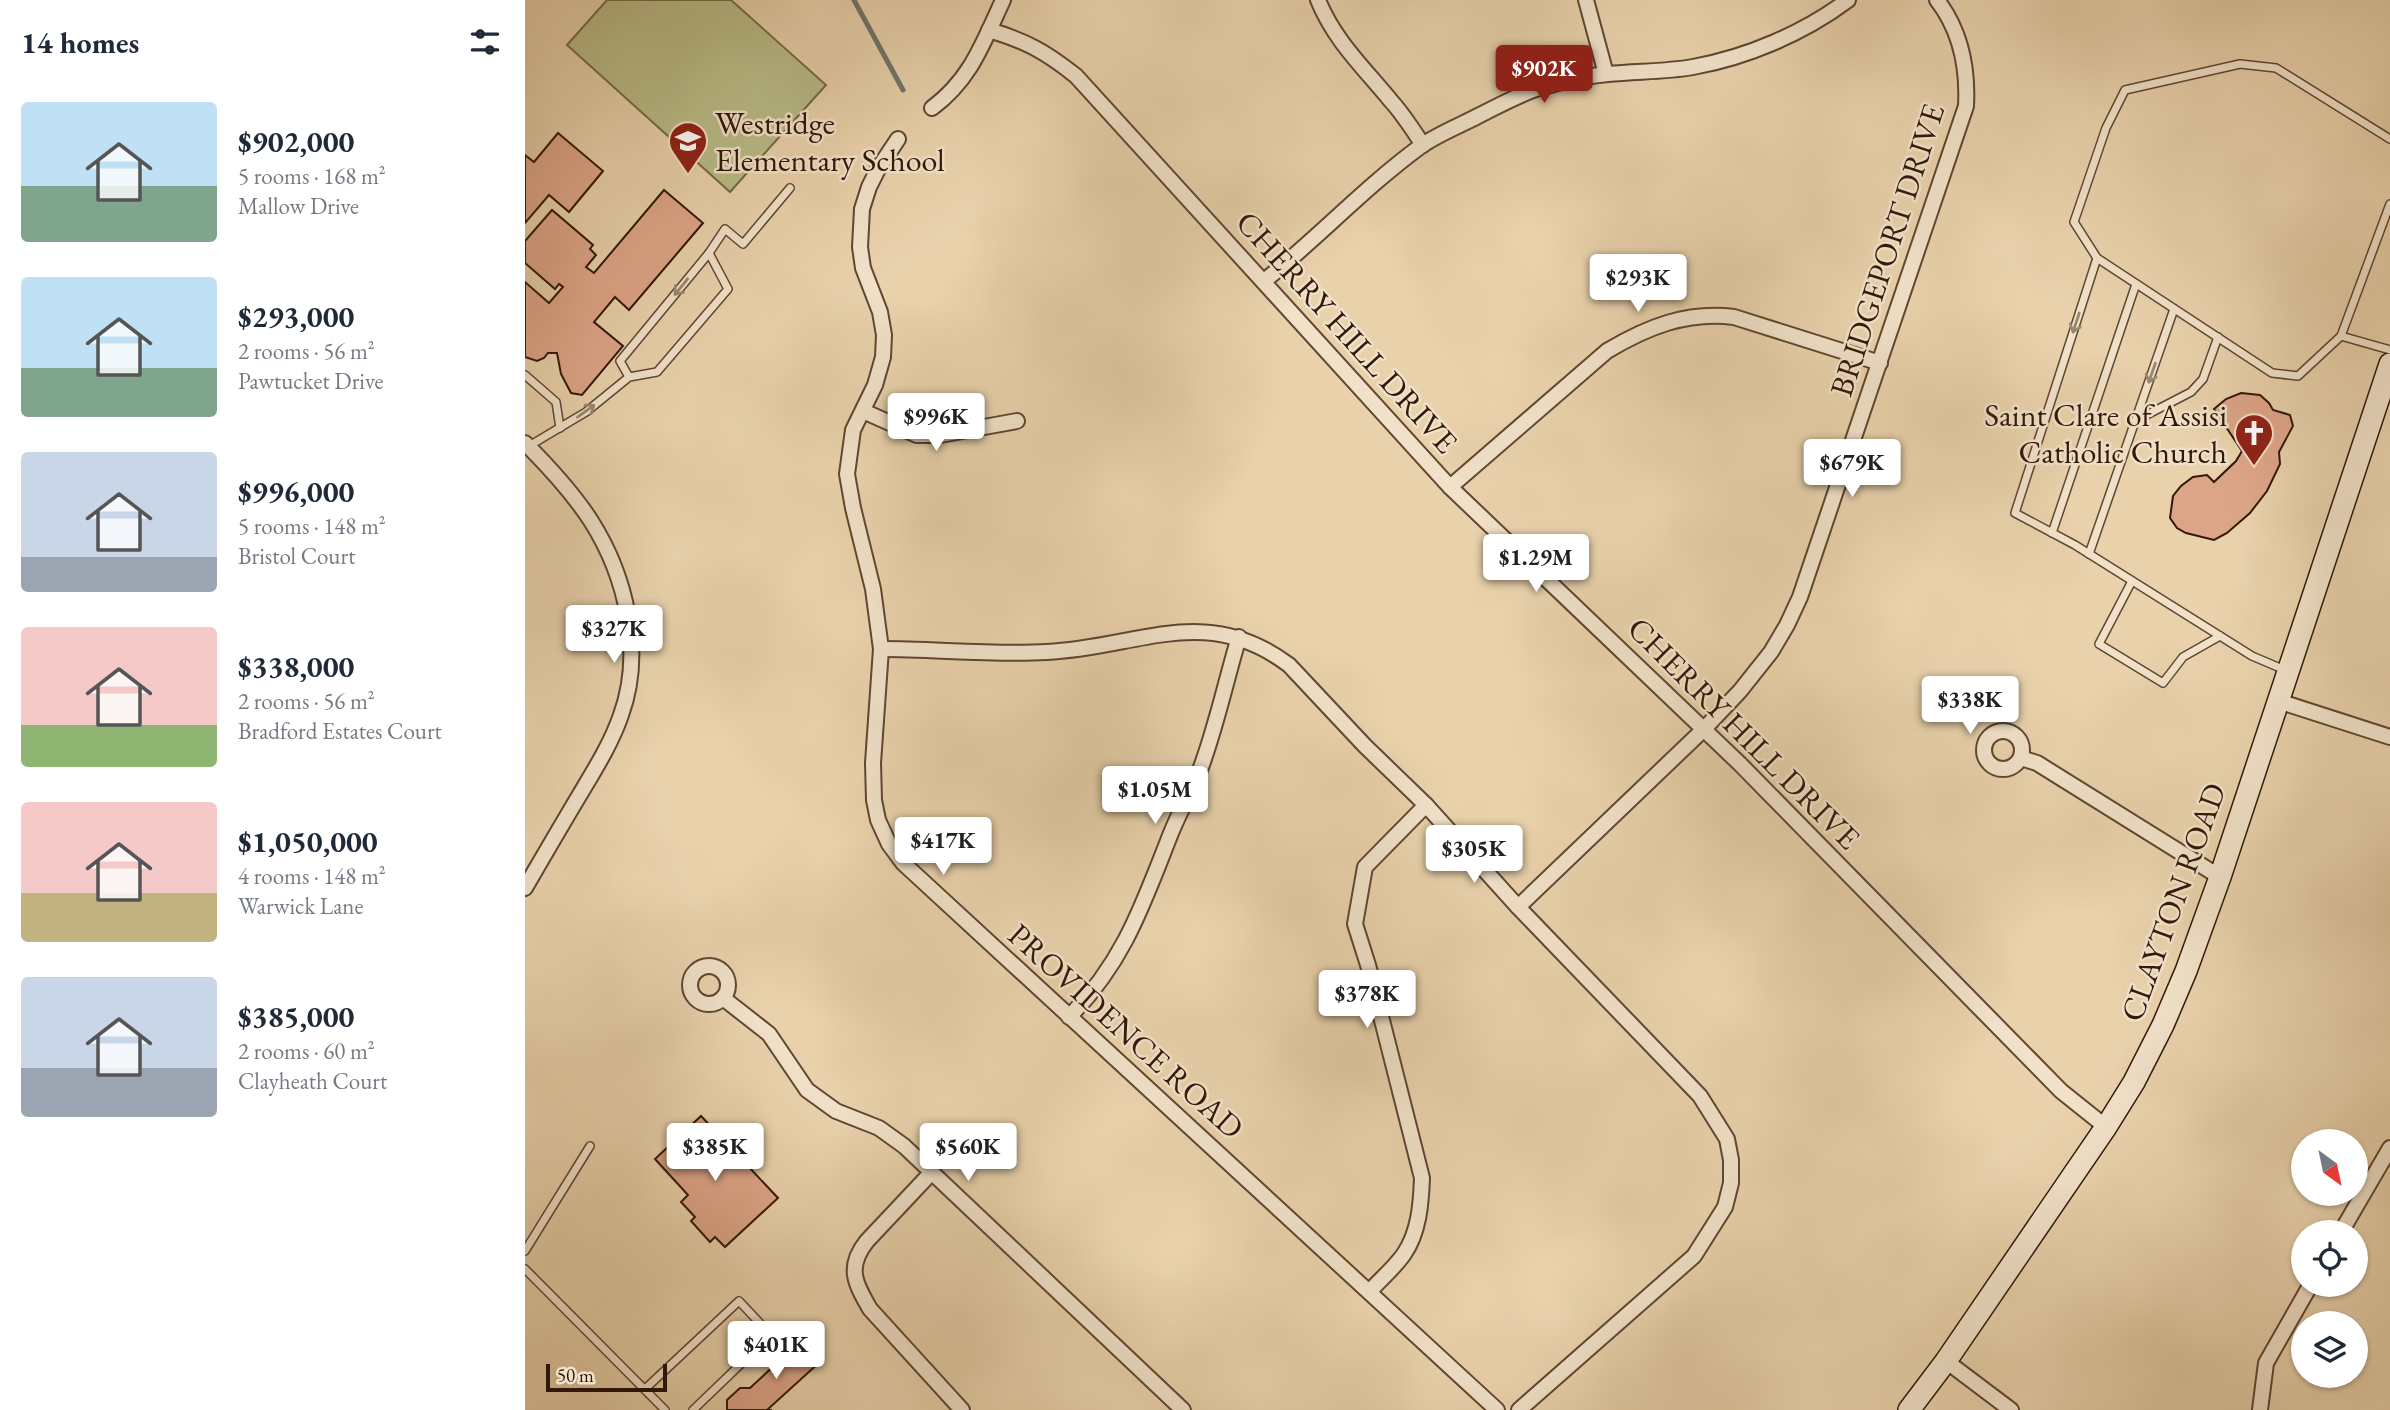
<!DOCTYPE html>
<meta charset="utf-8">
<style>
body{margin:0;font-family:"EB Garamond",serif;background:#f2f2f3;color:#1f2937;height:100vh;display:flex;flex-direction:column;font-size:26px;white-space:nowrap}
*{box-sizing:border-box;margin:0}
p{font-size:23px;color:#747a83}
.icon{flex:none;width:38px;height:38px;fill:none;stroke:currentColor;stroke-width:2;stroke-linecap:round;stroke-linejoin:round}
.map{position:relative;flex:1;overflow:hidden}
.panel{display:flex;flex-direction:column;background:#fff;width:525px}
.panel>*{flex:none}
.needle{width:46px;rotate:147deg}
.buttons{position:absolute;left:1766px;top:1129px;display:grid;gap:14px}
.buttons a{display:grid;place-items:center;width:77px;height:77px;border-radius:50%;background:#fff;box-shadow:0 2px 5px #0004;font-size:35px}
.scale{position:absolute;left:21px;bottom:18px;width:121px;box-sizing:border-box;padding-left:7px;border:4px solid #321809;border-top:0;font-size:19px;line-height:24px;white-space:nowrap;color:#321809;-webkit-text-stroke:5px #f0e1c8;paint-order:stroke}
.price{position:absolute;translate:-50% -60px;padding:0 16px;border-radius:7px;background:#fff;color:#222;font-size:23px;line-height:46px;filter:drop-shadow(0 2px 4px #0008)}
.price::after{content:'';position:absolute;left:50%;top:42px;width:21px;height:16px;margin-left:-10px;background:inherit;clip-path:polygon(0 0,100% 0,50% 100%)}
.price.current{background:#8f2418;color:#fff}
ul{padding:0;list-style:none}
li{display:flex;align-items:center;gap:21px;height:175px;padding:0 21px}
li span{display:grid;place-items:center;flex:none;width:196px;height:140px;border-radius:7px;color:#555}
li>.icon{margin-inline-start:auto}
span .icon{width:84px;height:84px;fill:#fffc;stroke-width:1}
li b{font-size:30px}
h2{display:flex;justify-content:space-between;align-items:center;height:84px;padding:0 21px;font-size:30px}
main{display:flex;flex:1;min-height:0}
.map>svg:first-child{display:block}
.green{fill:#b8bb87;stroke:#756a48;stroke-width:2}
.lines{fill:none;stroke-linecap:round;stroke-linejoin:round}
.stream{stroke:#70766e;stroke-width:5}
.building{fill:#dda588;stroke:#321809;stroke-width:2}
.lane-casing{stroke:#604632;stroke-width:10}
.street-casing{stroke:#604632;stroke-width:18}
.secondary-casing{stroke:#321809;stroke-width:24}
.lane{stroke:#f0e1c8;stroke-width:7}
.street{stroke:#f0e1c8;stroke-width:14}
.secondary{stroke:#f0e1c8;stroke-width:21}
.oneway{stroke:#9a8772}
.labels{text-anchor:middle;stroke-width:5;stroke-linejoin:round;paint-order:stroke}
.poi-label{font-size:32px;fill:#321809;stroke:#f0e1c8;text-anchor:start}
.street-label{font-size:32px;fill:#321809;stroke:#f0e1c8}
</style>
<main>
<section class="panel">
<h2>14 homes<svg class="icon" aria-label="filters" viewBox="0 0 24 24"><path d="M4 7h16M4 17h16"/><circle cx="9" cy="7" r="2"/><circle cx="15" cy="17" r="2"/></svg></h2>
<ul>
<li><span style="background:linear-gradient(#bfe0f5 60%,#7fa58c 0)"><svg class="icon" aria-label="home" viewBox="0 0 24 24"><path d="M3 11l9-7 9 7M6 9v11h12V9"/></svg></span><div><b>$902,000</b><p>5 rooms · 168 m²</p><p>Mallow Drive</p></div></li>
<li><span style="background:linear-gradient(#bfe0f5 65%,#7fa58c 0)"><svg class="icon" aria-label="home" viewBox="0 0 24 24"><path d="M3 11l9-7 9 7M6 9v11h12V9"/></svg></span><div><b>$293,000</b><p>2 rooms · 56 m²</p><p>Pawtucket Drive</p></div></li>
<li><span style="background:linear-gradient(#c9d6e8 75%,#9aa5b1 0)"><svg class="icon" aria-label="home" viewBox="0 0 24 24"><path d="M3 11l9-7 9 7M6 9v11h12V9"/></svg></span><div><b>$996,000</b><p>5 rooms · 148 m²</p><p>Bristol Court</p></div></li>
<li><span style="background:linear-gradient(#f6c9c9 70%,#8fb573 0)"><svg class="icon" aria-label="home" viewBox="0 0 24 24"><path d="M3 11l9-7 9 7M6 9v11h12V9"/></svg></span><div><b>$338,000</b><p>2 rooms · 56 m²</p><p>Bradford Estates Court</p></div></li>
<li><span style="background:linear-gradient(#f6c9c9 65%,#c2b280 0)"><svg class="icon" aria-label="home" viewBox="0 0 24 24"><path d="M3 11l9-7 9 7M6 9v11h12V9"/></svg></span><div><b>$1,050,000</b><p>4 rooms · 148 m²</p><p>Warwick Lane</p></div></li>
<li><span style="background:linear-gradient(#c9d6e8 65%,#9aa5b1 0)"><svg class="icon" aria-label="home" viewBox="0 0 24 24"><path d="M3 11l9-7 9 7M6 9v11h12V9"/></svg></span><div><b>$385,000</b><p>2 rooms · 60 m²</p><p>Clayheath Court</p></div></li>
</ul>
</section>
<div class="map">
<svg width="1865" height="1410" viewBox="0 0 1865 1410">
<rect width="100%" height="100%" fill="#e8d1ab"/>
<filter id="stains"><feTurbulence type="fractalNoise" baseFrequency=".00286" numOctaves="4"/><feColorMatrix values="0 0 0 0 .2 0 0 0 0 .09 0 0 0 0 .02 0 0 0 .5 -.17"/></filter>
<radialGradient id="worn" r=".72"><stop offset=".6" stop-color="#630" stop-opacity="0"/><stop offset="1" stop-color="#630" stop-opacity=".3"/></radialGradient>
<!-- green -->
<path class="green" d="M 82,0 L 206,0 L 301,85 L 205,192 L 42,45 Z"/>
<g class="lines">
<!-- stream -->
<path class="stream" d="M 329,0 L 378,90"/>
</g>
<!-- building -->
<g class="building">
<path d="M 33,133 L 78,171 L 44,212 L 24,195 L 0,223 L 0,155 L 9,162 Z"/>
<path d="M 139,190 L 178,223 L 104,310 L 90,297 L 69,322 L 98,346 L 57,395 L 46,393 L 36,374 L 32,353 L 23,353 L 19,358 L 12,361 L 0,357 L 0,282 L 24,303 L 38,287 L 34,284 L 30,289 L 0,263 L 0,241 L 27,210 L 68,245 L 65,249 L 71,255 L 61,267 L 69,273 Z"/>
<path d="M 1716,393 L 1735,395 L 1744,403 L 1748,410 L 1765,415 L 1768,426 L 1754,452 L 1755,464 L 1742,491 L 1725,513 L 1702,533 L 1689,540 L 1661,533 L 1652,528 L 1645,518 L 1648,496 L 1656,486 L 1668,477 L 1682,475 L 1689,482 L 1711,461 L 1717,451 L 1689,409 L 1701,399 Z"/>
<path d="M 176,1116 L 253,1198 L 200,1247 L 190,1237 L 185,1242 L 166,1221 L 170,1217 L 156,1202 L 163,1195 L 130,1159 Z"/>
<path d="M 277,1340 L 296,1361 L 242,1410 L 247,1410 L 202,1410 L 202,1400 L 215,1388 L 225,1388 Z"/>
</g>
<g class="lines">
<defs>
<g id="lane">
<path d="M 1865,139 L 1751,68 L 1715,64 L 1600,90 L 1581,128 L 1549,222 L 1572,258 L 1747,373 L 1773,376 L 1816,336 L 1865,350"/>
<path d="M 184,253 L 200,229 L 218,244 L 265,188"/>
<path d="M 1572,258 L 1490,513 L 1550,545 L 1727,656 L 1760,670"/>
<path d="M 1816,336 L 1865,204"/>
<path d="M 0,375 L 31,402 L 35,428"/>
<path d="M 1610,421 L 1666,392 L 1678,379 L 1693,337"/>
<path d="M 4,446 L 61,412 L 104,377 L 132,372 L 203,289 L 184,253 L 95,361 L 104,377"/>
<path d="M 1527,533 L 1611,284"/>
<path d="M 1564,554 L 1649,309"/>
<path d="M 1607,581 L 1574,644 L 1638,683 L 1658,657 L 1695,636"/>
<path d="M 0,1251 L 65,1146"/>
<path d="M 0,1269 L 140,1410"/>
<path d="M 120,1389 L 214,1301 L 246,1335 L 168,1410"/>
</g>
<g id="street">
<path d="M 793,0 C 809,40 839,68 866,101 C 878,114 888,130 898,145"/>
<path d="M 1061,0 L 1081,74"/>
<path d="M 464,30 C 501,41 521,52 551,76 L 925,487 L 1215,764 L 1536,1091 L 1581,1127"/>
<path d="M 407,108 C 446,79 458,43 478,0"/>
<path d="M 373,139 L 353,169 L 344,187 L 337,209 L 335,247 L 338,268 L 355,312 L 359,335 L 358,357 L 350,385 L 328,430 L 322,474 L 328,508 L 348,589 L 356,649 L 348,763 L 349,800 L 353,820 L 364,844 L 378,863 L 972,1410"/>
<path d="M 739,281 C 793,238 840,187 896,146 C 913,134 934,126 953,116 C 971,107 991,96 1011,89 C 1034,82 1059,76 1083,74 C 1112,71 1140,72 1168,67 C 1223,57 1279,33 1323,0"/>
<path d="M 338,411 L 392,435 L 415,435 L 492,421"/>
<path d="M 0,443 C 23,466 48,493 66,521 C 101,576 119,652 96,715 C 86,744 70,769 54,796 C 36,826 18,857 0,888"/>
<path d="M 925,487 L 1082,351 C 1122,327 1162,311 1209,317 L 1355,363"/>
<path d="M 356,649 C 411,649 466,655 522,652 C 613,648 680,602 764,665 L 840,746 L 901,805 L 993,907 L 1175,1096 L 1202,1139 L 1206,1160 L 1206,1183 L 1200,1207 L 1169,1256 L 994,1410"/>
<path d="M 1753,701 L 1865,737"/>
<circle cx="1478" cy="750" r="19"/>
<path d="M 1496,758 L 1512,763 L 1695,877"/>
<path d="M 993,907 L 1178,730 L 1215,691 L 1246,652 L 1262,625 L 1275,597 L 1441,106 C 1443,68 1436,31 1412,0"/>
<circle cx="184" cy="985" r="19"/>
<path d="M 198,998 L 244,1034 L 282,1090 L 311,1111 L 354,1128 L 379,1146 L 658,1410"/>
<path d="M 544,1017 C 599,962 618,904 646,833 C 655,811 666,791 675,770 C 691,728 701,680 714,637"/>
<path d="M 406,1173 L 342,1241 C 321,1267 330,1283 345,1309 L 437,1410"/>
<path d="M 1816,1232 L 1865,1148"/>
<path d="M 845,1291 C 856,1279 870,1267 879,1254 C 894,1232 896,1204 897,1178 L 843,965 L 830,924 L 840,867 L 901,805"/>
<path d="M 1421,1361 L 1486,1410"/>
<path d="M 1735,1410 L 1741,1363 L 1786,1284"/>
</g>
<path id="secondary" d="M 1384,1410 L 1421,1361 L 1581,1127 L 1609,1082 L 1638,1025 L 1661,971 L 1695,877 L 1865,364"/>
</defs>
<!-- lane casing -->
<use href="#lane" class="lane-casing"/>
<!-- street casing -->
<use href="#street" class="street-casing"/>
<!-- secondary casing -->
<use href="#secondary" class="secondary-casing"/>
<!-- lane -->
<use href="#lane" class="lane"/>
<!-- street -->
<use href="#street" class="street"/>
<!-- secondary -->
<use href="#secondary" class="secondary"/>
</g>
<!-- one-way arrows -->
<defs><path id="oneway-shaft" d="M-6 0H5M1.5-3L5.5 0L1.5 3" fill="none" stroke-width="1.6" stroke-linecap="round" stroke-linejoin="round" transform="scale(1.75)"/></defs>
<g class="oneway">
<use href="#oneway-shaft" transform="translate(156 287) rotate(129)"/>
<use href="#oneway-shaft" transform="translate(1551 323) rotate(108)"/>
<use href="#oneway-shaft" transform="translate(1627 373) rotate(109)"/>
<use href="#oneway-shaft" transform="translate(61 411) rotate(-36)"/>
</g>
<!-- icons -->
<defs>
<symbol id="school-pin" viewBox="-11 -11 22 30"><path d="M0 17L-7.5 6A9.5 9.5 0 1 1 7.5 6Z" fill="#8f2418" stroke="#f0e1c8"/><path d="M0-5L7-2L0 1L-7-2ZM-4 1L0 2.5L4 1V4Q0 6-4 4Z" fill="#fff"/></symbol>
<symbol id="church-pin" viewBox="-11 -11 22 30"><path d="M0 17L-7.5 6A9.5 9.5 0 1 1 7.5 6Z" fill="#8f2418" stroke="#f0e1c8"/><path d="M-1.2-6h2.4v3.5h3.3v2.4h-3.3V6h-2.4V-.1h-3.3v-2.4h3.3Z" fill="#fff"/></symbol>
</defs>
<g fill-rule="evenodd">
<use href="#school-pin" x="141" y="119" width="44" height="60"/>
<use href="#church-pin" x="1707" y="411" width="44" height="60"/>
</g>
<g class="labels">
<!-- poi labels -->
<g class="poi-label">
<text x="190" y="134">Westridge<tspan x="190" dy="37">Elementary School</tspan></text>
<text x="1702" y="426" text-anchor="end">Saint Clare of Assisi<tspan x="1702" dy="37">Catholic Church</tspan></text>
</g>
<!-- street labels -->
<g class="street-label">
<text transform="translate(1362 250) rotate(-72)" y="11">BRIDGEPORT DRIVE</text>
<text transform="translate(822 332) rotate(48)" y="11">CHERRY HILL DRIVE</text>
<text transform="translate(1219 733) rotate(45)" y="11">CHERRY HILL DRIVE</text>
<text transform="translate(1648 902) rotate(-70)" y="11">CLAYTON ROAD</text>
<text transform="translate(601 1031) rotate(42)" y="11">PROVIDENCE ROAD</text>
</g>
</g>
<rect width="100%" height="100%" filter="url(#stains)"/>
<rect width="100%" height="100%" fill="url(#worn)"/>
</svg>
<div class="buttons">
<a><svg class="needle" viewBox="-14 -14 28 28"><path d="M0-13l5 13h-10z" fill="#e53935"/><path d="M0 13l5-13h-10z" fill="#747a83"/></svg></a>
<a><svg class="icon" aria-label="locate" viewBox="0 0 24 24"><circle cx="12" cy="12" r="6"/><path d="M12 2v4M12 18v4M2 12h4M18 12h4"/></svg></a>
<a><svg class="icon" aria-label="layers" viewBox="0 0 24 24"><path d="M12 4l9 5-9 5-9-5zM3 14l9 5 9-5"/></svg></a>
</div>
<div class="scale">50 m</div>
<b class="price current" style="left:1019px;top:105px">$902K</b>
<b class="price" style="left:1113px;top:314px">$293K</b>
<b class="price" style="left:411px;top:453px">$996K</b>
<b class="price" style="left:1327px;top:499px">$679K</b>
<b class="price" style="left:1011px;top:594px">$1.29M</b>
<b class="price" style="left:89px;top:665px">$327K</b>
<b class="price" style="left:1445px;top:736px">$338K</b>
<b class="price" style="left:630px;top:826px">$1.05M</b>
<b class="price" style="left:418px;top:877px">$417K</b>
<b class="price" style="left:949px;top:885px">$305K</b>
<b class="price" style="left:842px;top:1030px">$378K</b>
<b class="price" style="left:190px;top:1183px">$385K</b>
<b class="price" style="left:443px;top:1183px">$560K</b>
<b class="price" style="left:251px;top:1381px">$401K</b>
</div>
</main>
